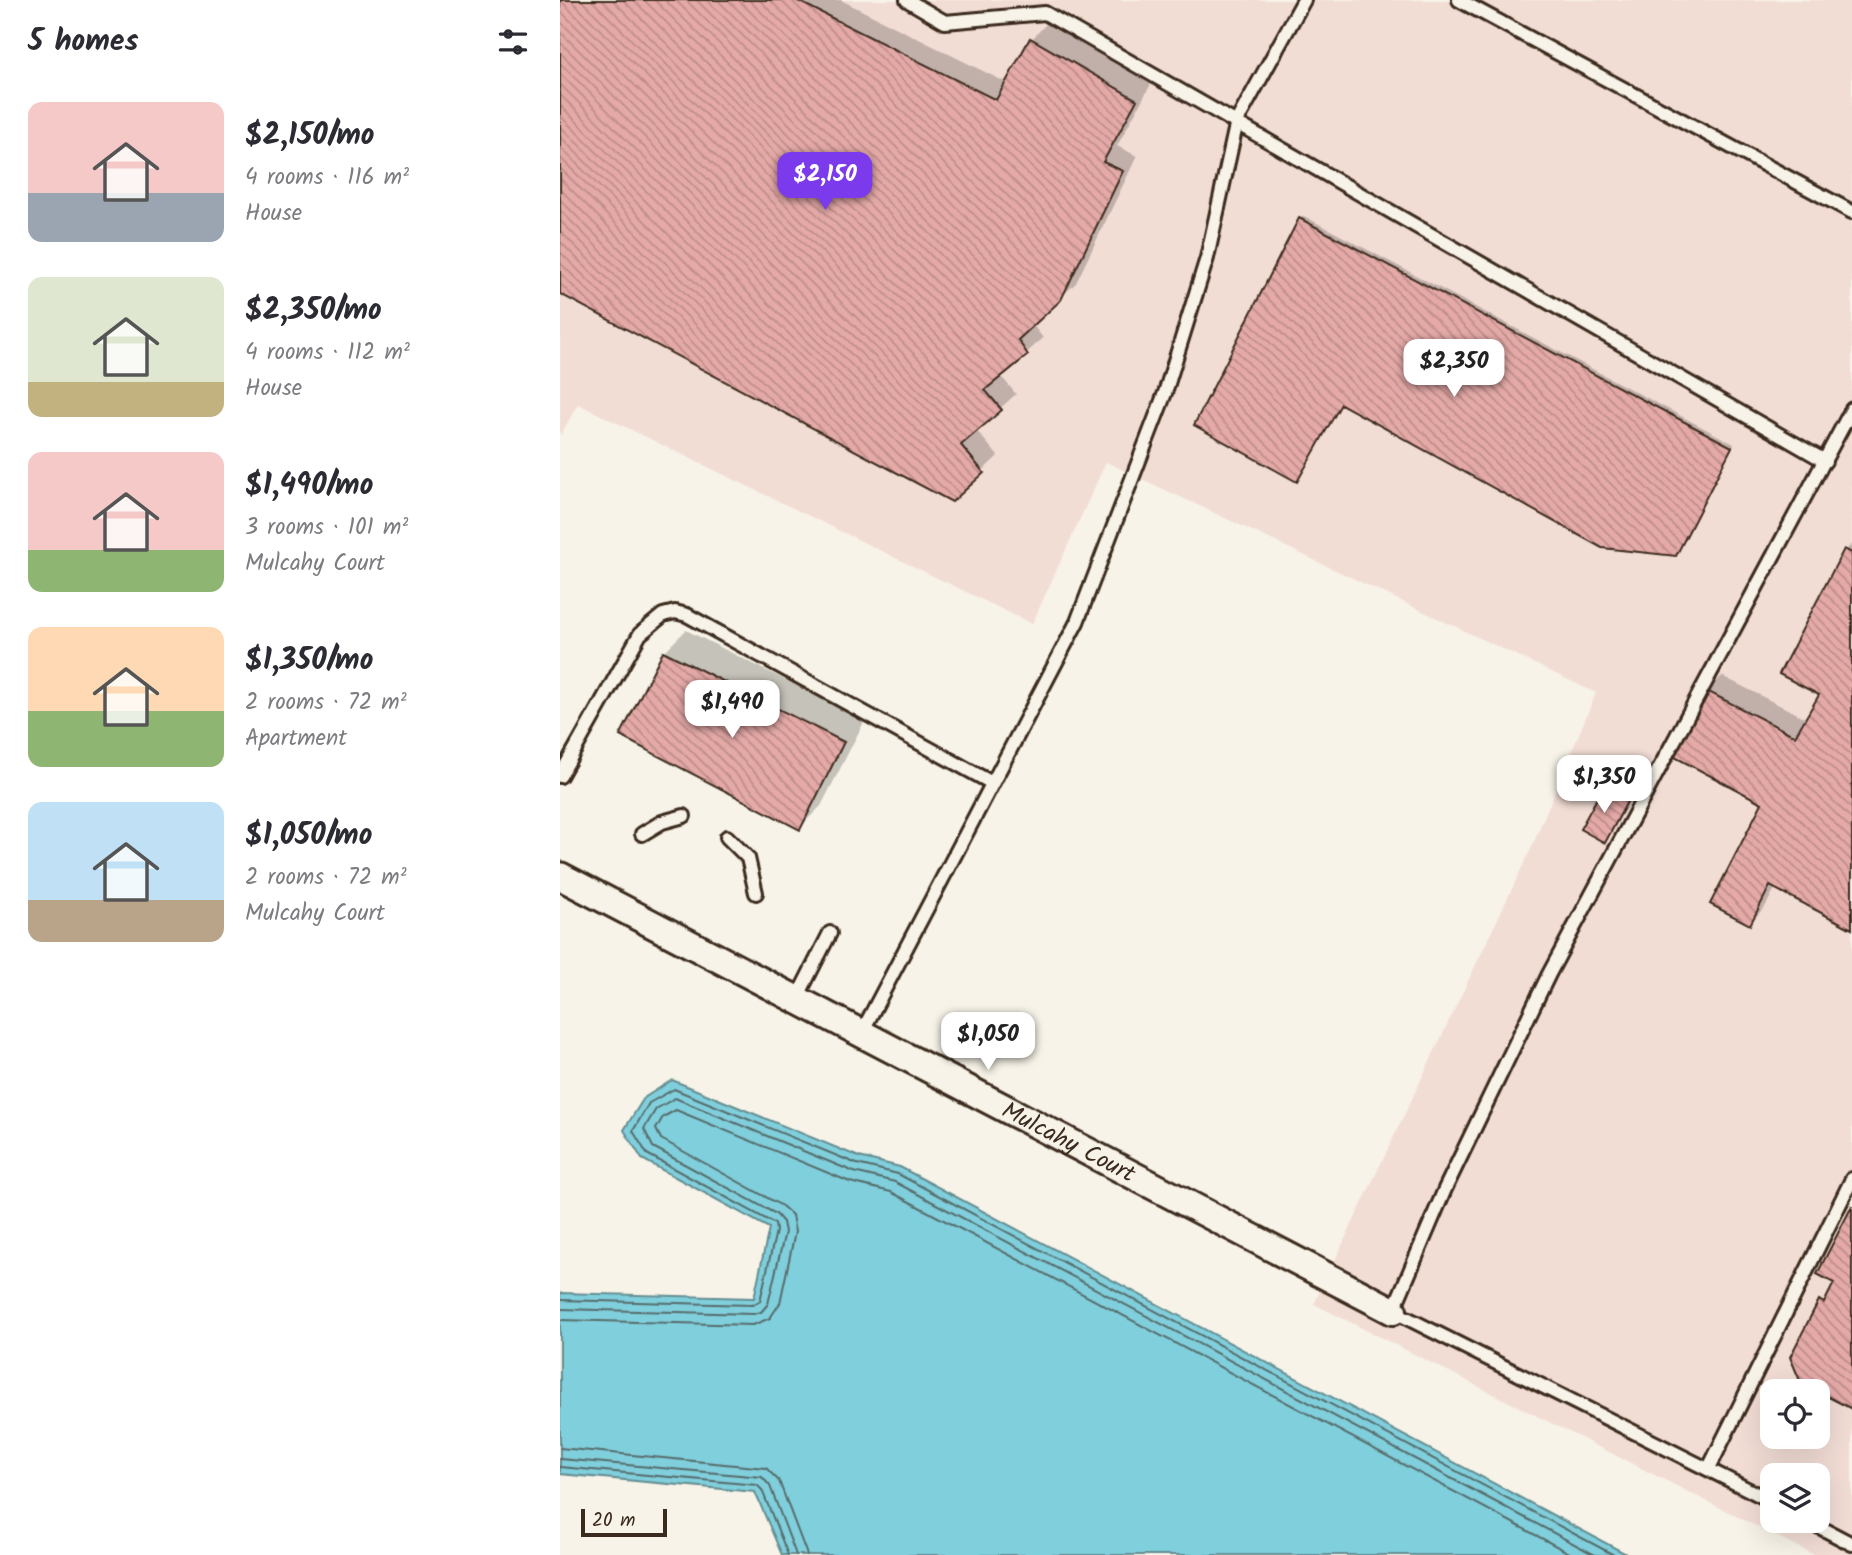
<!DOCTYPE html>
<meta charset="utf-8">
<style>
body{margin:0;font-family:Kalam,sans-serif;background:#f2f2f3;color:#2b2b33;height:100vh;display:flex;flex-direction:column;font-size:26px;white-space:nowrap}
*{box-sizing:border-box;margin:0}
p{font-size:23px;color:#7c7c81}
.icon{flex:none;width:38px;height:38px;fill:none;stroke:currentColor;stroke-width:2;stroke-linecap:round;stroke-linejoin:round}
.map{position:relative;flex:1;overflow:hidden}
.side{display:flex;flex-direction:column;background:#fff;width:560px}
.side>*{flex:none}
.fabs{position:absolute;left:1200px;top:1379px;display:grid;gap:14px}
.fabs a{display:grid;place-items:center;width:70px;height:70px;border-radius:14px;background:#fff;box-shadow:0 7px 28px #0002;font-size:35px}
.scale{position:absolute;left:21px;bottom:18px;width:86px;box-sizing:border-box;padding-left:7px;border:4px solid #3b2a1e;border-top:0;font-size:19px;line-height:24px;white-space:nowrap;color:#3b2a1e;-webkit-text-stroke:5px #f7f3e8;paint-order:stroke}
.price{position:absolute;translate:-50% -60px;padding:0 16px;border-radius:14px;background:#fff;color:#222;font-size:23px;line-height:46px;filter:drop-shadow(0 2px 4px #0008)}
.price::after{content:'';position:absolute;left:50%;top:42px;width:21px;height:16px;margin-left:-10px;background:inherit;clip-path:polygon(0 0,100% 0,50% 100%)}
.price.on{background:#7c3aed;color:#fff}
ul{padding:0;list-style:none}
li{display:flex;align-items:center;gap:21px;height:175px;padding:0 28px}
li span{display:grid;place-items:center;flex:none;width:196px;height:140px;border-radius:14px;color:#555}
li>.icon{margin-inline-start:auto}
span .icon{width:84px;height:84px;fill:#fffc;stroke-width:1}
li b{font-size:30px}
h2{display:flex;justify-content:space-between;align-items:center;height:84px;padding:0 28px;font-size:30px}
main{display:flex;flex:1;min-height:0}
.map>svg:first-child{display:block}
.built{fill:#f2ddd5;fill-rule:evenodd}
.water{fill:#80cfdd;stroke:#648d91;stroke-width:2}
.shadow{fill:#0003}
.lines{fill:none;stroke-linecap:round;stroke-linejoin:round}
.shore{stroke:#576c6a;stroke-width:2}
.building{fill:url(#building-back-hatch);stroke:#3b2a1e;stroke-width:2}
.lane-casing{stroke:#3b2a1e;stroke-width:18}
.street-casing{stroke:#3b2a1e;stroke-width:32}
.lane{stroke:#f7f3e8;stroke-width:12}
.street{stroke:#f7f3e8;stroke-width:26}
.labels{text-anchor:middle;stroke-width:5;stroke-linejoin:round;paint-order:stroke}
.street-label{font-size:24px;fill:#3b2a1e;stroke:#f7f3e8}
</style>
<main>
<section class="side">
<h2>5 homes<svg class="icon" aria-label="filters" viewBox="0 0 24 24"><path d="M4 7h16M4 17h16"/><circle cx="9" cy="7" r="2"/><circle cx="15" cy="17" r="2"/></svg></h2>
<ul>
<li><span style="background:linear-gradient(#f6c9c9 65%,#9aa5b1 0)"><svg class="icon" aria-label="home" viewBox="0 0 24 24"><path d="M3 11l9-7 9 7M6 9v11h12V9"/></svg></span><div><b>$2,150/mo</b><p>4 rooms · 116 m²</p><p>House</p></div></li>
<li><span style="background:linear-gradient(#dfe7d0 75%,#c2b280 0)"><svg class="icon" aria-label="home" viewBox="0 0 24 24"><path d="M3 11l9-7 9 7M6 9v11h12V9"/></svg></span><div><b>$2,350/mo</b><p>4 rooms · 112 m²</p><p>House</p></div></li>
<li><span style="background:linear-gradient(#f6c9c9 70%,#8fb573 0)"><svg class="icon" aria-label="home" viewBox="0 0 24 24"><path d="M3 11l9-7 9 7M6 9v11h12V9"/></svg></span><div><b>$1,490/mo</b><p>3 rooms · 101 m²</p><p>Mulcahy Court</p></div></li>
<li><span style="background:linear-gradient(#ffd9b3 60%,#8fb573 0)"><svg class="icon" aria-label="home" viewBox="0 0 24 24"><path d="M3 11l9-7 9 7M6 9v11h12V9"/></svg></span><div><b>$1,350/mo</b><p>2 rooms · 72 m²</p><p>Apartment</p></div></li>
<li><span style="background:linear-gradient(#bfe0f5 70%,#b9a48a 0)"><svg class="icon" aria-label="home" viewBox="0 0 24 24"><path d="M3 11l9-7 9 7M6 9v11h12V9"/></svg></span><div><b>$1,050/mo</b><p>2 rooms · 72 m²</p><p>Mulcahy Court</p></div></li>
</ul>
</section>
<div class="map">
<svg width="1292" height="1555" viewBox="0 0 1292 1555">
<defs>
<pattern id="building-back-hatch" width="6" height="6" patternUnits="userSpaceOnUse" patternTransform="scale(1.75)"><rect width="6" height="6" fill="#e5aaa8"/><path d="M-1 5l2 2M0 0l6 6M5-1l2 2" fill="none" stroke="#bb8b88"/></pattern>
</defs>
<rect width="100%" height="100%" fill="#f7f3e8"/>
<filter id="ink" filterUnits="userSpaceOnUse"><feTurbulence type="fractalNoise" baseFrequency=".0143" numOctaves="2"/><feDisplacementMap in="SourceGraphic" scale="14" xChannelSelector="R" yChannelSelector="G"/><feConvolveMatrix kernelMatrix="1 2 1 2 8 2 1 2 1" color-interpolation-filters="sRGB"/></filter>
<g filter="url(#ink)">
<!-- built -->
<path class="built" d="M 0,0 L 1292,0 L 1292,1555 L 1254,1555 L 754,1304 L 970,851 L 1036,693 L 546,462 L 472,624 L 18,404 L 0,436 ZM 1213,1391 L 1258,1391 L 1258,1437 L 1213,1437 ZM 1213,1475 L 1258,1475 L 1258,1521 L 1213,1521 Z"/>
<!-- water -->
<path class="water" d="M 112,1080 L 299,1157 L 340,1167 L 1068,1555 L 222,1555 L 195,1492 L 0,1474 L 0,1293 L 194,1298 L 209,1228 L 82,1159 L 64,1130 L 84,1098 Z"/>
<!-- shadow -->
<g class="shadow">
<path d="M 0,0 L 281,0 L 447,83 L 471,40 L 486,24 L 591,84 L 557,146 L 577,156 L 516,283 L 472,324 L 483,338 L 441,376 L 456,394 L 416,430 L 438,456 L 392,500 L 0,292 Z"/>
<path d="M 744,216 L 1174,444 L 1119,550 L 1116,554 L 782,403 L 737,480 L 740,219 Z"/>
<path d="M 1292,544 L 1292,927 L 1216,887 L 1205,907 L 1190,923 L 1205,802 L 1147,691 L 1162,676 L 1247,719 L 1261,695 L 1221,674 L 1286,550 Z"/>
<path d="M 126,630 L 305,720 L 261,806 L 239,828 L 104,652 Z"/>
<path d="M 1052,781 L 1074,793 L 1052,833 L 1045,841 L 1045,788 Z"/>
</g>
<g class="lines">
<!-- shore -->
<g class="shore">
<path d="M 0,1300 L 192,1305 L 200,1301 L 216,1231 L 215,1224 L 87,1154 L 73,1131 L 89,1103 L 114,1089 L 297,1164 L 338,1174 L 1054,1555"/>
<path d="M 0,1309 L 193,1314 L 201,1312 L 208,1304 L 225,1232 L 223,1222 L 216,1214 L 93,1147 L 84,1129 L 96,1109 L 115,1098 L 294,1172 L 335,1182 L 1035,1555"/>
<path d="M 0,1320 L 193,1325 L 210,1318 L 220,1303 L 235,1232 L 232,1215 L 222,1206 L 101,1139 L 96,1129 L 103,1117 L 116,1110 L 290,1182 L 331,1192 L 1013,1555"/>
<path d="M 0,1448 L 206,1468 L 219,1481 L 247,1555"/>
<path d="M 0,1459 L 202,1477 L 210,1486 L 236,1555"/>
<path d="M 0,1467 L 197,1485 L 202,1490 L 228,1555"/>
</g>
</g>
<!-- building -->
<g class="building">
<path d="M 0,0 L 236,0 L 436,100 L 470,38 L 577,100 L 543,162 L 563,171 L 501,300 L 458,340 L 468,355 L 425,390 L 442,410 L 401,445 L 424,473 L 392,502 L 0,294 Z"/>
<path d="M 739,218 L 1172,447 L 1116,556 L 1042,548 L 781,404 L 737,482 L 634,425 Z"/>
<path d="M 1284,549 L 1292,553 L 1292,929 L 1210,886 L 1190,925 L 1150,904 L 1202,803 L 1111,755 L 1145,690 L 1235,736 L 1259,695 L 1219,674 Z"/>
<path d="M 103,651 L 284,742 L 240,830 L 60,736 Z"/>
<path d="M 1043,787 L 1068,800 L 1045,843 L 1020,829 Z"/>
<path d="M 1292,1206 L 1292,1409 L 1241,1383 L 1230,1357 L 1259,1300 L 1264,1303 L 1274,1283 L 1257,1274 Z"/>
</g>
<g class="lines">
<defs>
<g id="lane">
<path d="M 347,0 L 385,22 L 485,13 L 1265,461"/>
<path d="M 899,0 L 1292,212"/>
<path d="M 0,776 L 80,634 L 103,615 L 115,612 L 127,615 L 432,783"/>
<path d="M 82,834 L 102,822 L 124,816"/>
<path d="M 167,837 L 188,858 L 196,893"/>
<path d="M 237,998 L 270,933"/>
<path d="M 302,1032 L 517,622 L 605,393 L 647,258 L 677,121 L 744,0"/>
<path d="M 1149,1468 L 1292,1179"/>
<path d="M 1213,1502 L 833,1311 L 885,1189 L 989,974 L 1292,409"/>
<path d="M 1248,1521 L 1292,1544"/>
</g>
<g id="street">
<path id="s1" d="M 0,876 L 833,1311"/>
</g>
</defs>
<!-- lane casing -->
<use href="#lane" class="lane-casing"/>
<!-- street casing -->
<use href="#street" class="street-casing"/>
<!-- lane -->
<use href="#lane" class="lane"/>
<!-- street -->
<use href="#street" class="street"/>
</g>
</g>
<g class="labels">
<!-- street labels -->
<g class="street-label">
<text dy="8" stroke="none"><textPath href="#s1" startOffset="574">Mulcahy Court</textPath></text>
</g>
</g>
</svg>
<div class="fabs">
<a><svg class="icon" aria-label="locate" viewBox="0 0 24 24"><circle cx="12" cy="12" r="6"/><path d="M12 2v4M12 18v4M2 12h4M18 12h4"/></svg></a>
<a><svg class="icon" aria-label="layers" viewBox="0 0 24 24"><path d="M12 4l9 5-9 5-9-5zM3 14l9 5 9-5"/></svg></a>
</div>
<div class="scale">20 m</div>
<b class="price on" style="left:265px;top:212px">$2,150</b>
<b class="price" style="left:894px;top:399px">$2,350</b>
<b class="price" style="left:172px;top:740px">$1,490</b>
<b class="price" style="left:1044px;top:815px">$1,350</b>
<b class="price" style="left:428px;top:1072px">$1,050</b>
</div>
</main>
